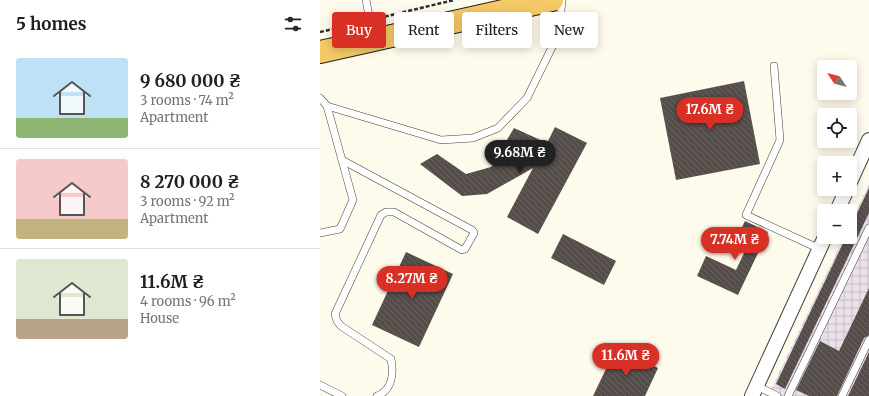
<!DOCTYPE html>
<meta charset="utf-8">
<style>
body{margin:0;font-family:Merriweather,serif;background:#f2f2f2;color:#202124;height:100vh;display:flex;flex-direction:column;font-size:15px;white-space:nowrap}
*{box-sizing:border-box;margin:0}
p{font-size:13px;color:#757577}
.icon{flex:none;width:22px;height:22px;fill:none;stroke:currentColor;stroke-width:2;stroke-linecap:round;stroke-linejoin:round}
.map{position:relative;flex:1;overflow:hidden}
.sheet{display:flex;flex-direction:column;background:#fff;width:320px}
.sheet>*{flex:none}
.guide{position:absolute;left:12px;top:12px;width:380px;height:36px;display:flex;gap:8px}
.needle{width:26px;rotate:305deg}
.fabs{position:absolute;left:497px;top:60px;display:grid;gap:8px}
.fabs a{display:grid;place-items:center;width:40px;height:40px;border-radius:4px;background:#fff;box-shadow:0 2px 10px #0003;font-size:20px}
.price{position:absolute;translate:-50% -34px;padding:0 9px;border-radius:14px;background:#d93025;color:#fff;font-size:13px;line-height:26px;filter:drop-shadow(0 1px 2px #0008)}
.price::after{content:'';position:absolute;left:50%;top:24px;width:12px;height:9px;margin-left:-6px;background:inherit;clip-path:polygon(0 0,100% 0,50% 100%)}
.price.on{background:#222;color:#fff}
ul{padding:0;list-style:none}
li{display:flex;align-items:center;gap:12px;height:100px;padding:0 16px}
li+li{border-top:1px solid #e0e0e0}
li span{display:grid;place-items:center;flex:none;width:112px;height:80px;border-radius:4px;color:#555}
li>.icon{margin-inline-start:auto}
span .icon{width:48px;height:48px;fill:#fffc;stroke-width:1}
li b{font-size:17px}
h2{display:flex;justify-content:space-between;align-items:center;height:48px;padding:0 16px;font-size:17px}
.chip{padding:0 14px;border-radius:4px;background:#fff;box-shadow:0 2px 10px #0003;font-size:14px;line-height:36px}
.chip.on{background:#d93025;color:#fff}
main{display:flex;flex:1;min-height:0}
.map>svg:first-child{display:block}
.industrial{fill:url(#industrial-grid)}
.building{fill:url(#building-back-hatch)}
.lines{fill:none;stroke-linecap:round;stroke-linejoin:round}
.service-casing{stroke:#3f3f3f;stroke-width:8}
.minor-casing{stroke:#3f3f3f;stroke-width:16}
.primary-casing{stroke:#1d1d1d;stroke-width:24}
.path{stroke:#2e2e2e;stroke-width:2.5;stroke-dasharray:4 2;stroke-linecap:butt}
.service{stroke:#fff;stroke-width:7}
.minor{stroke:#fff;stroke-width:14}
.primary{stroke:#f5c966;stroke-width:22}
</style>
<main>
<section class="sheet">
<h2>5 homes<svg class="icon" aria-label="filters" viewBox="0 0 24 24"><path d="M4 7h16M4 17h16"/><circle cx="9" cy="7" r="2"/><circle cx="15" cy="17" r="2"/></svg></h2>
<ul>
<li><span style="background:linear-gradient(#bfe0f5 75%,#8fb573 0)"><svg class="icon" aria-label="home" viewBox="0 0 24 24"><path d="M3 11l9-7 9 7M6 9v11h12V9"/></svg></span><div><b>9 680 000 ₴</b><p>3 rooms · 74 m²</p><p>Apartment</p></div></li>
<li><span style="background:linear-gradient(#f6c9c9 75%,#c2b280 0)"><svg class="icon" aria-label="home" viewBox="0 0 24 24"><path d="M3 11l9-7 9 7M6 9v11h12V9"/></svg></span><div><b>8 270 000 ₴</b><p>3 rooms · 92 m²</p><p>Apartment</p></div></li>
<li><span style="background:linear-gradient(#dfe7d0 75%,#b9a48a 0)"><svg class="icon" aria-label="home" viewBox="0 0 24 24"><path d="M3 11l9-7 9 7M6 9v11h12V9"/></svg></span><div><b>11.6M ₴</b><p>4 rooms · 96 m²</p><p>House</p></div></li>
</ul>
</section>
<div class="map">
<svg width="549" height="396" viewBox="0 0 549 396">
<defs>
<pattern id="industrial-grid" width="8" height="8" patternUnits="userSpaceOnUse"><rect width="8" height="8" fill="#e9e0eb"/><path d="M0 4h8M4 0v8" fill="none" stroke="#c7bfc8"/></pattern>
<pattern id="building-back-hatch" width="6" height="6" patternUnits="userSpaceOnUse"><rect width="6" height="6" fill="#554d49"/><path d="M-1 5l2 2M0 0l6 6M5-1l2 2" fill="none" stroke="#68625f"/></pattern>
</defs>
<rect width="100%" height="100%" fill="#fefaec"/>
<!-- industrial -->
<path class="industrial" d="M 549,184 L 549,396 L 448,396 L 524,237 L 530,237 L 530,224 Z"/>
<!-- building -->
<g class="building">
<path d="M 424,81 L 440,164 L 356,180 L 340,98 Z"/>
<path d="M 235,127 L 267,143 L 218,234 L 187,217 L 213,168 L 167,194 L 142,196 L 100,164 L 117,154 L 146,174 L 171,167 L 194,128 L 227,143 Z"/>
<path d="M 549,188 L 549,213 L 465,389 L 456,384 L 526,237 L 530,237 L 530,228 Z"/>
<path d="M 425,221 L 448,232 L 418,295 L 377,276 L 386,256 L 416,270 L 425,251 L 413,246 Z"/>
<path d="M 243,234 L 296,261 L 284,285 L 231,258 Z"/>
<path d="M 86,252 L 133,274 L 99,347 L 52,325 Z"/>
<path d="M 549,288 L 549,335 L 544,338 L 517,396 L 489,396 L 476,390 L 500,341 L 519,351 Z"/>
<path d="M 296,348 L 338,368 L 325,396 L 273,396 Z"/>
<path d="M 549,352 L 549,396 L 528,396 Z"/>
</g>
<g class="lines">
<defs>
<g id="service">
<path d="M 46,0 L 53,37"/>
<path d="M 454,66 L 460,140 L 426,215 L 500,249"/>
<path d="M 0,98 L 7,106 L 121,140 L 153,138 L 178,128 L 207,98 L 239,33 L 242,0"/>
<path d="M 22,160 L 152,230 L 154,233 L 145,249 L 142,250 L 74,212 L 66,212 L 61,215 L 15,314 L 17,321 L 21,326 L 71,359 C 74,374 72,390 57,396"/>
<path d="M 0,233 L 20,229 L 33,200 L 7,106"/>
<path d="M 0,385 L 22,396"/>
<path d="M 437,386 L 457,396"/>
<path d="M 468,396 L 549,228"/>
<path d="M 522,396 L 549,340"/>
</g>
<g id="minor">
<path d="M 530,182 L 549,140"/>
<path d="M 517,211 L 527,189"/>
<path d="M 432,396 L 505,237"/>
</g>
<path id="primary" d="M 0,52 L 232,0"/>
</defs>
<!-- service casing -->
<use href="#service" class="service-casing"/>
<!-- minor casing -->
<use href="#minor" class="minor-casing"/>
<!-- primary casing -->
<use href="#primary" class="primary-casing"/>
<!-- path -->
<g class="path">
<path d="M 59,18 L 134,0"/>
<path d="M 0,32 L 40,23"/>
</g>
<!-- service -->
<use href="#service" class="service"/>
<!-- minor -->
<use href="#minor" class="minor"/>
<!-- primary -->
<use href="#primary" class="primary"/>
</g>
</svg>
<div class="fabs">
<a><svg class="needle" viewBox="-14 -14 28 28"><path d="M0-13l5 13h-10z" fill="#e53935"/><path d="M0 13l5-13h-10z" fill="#757577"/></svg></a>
<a><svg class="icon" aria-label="locate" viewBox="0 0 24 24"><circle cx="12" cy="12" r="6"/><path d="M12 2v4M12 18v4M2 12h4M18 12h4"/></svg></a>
<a>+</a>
<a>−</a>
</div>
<b class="price" style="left:390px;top:131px">17.6M ₴</b>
<b class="price on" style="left:200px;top:174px">9.68M ₴</b>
<b class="price" style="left:415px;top:261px">7.74M ₴</b>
<b class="price" style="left:92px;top:300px">8.27M ₴</b>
<b class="price" style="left:306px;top:377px">11.6M ₴</b>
<div class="guide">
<a class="chip on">Buy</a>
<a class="chip">Rent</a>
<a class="chip">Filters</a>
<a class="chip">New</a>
</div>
</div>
</main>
